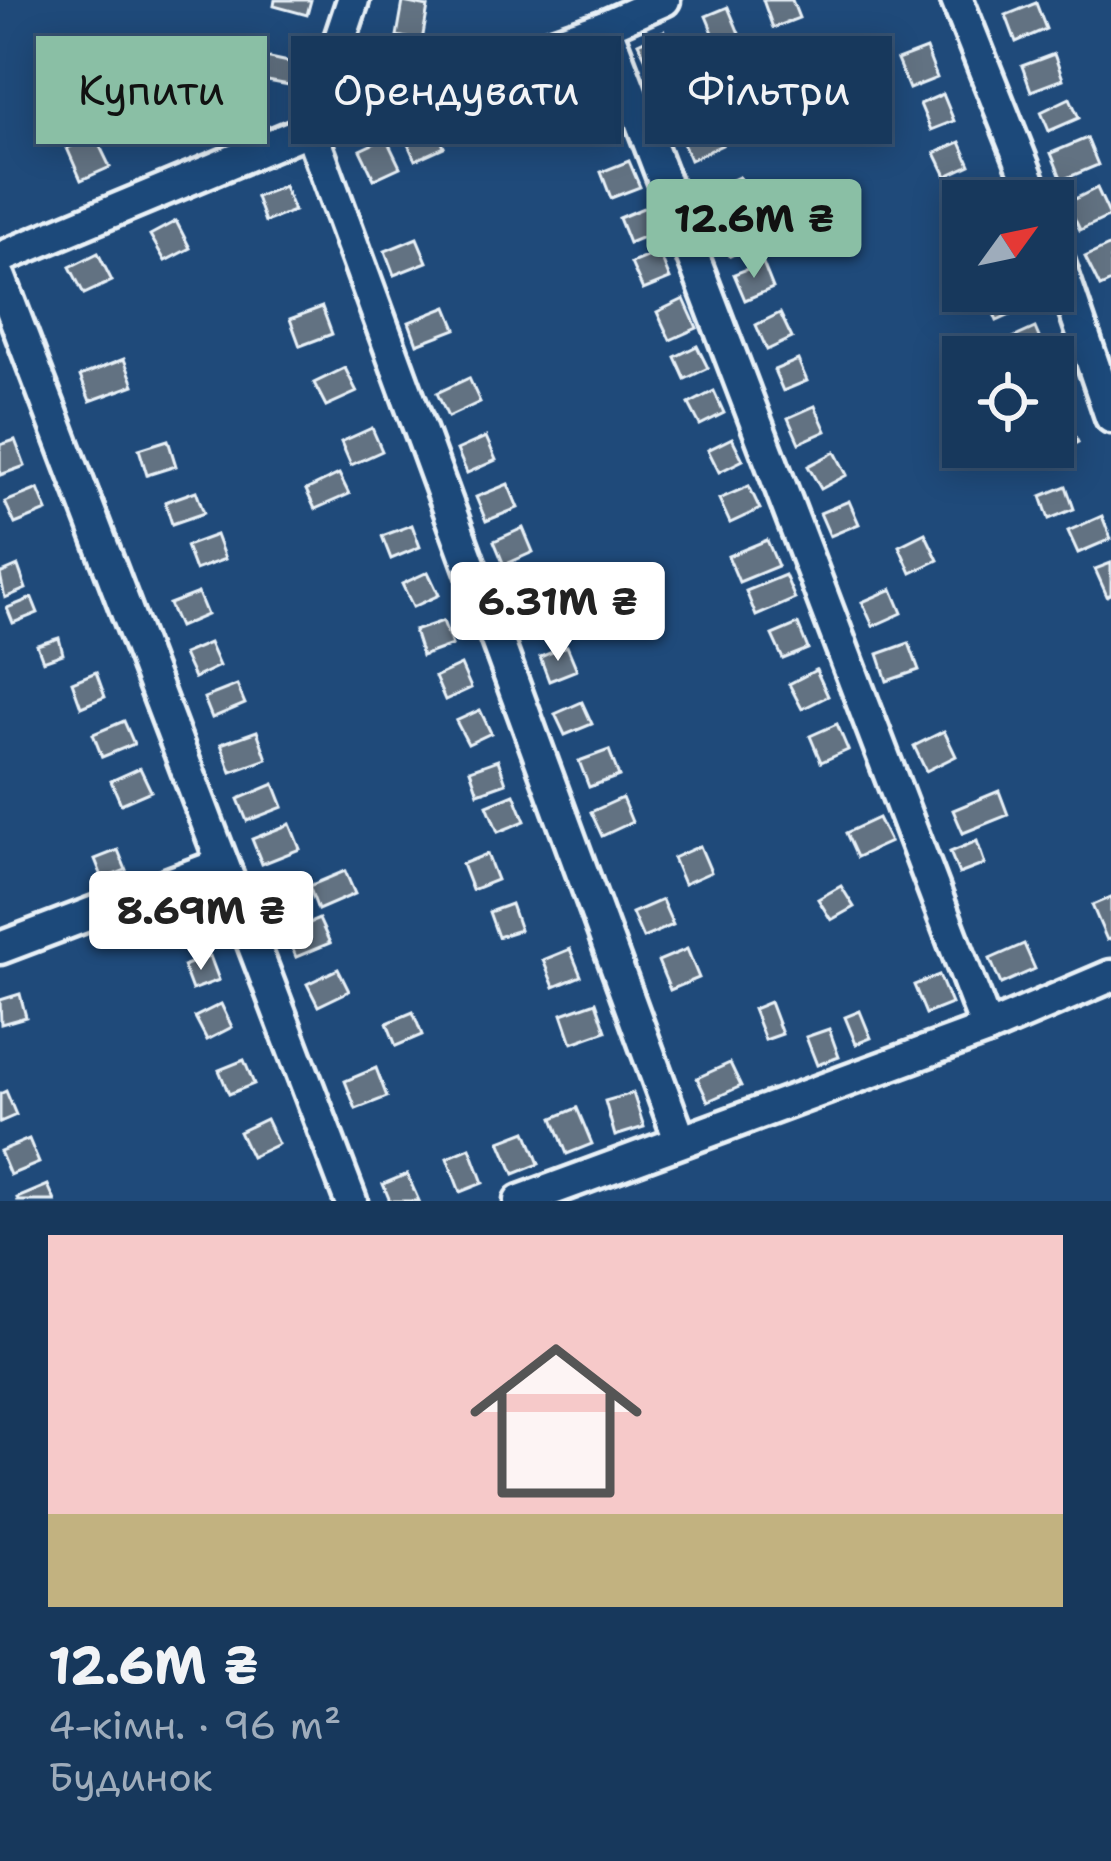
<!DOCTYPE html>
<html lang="uk">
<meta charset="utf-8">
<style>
body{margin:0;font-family:"Shantell Sans",sans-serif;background:#203f62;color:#f1f3f6;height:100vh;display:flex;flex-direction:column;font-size:45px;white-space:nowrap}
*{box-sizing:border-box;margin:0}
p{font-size:39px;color:#9eacbb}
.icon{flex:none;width:66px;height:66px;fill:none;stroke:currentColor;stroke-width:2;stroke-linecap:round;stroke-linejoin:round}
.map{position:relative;height:1201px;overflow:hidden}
.side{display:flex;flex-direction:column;background:#17385c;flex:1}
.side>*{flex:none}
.hud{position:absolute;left:36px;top:36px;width:1041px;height:108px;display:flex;gap:24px}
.needle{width:78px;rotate:57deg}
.controls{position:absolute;left:942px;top:180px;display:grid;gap:24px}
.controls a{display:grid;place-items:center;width:132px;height:132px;border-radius:0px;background:#17385c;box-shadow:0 6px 30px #0003,0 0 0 3px #365272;font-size:60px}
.price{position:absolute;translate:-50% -102px;padding:0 27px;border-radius:12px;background:#fff;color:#222;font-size:39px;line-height:78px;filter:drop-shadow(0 3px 6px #0008)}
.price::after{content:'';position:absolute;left:50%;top:72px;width:36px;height:27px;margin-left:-18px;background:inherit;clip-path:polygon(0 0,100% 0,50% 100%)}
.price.on{background:#8abfa5;color:#111}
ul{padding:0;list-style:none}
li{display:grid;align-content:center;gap:24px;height:636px;padding:0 48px}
li span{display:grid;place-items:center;height:372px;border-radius:0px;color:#555}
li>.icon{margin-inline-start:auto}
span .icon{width:216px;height:216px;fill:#fffc;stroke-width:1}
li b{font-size:51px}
.chip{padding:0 42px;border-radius:0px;background:#17385c;box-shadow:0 6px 30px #0003,0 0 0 3px #365272;font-size:42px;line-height:108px}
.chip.on{background:#8abfa5;color:#111}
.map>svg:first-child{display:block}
.building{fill:#627282;stroke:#e8f1f8;stroke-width:3}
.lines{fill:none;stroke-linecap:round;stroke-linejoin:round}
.minor-casing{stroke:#e8f1f8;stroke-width:39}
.minor{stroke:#1f4a7a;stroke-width:30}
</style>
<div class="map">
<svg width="1111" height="1201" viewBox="0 0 1111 1201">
<rect width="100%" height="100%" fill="#1f4a7a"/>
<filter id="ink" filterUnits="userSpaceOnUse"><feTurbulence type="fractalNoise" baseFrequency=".00833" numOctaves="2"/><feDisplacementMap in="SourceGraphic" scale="24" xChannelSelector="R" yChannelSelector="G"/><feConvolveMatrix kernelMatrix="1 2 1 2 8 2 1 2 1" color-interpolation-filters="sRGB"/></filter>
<g filter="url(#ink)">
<!-- building -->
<g class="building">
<path d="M 275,0 L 311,0 L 307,15 L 274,6 Z"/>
<path d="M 763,0 L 792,0 L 799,18 L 773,28 Z"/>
<path d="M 403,2 L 428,7 L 422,41 L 397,36 Z"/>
<path d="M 1036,3 L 1046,29 L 1016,42 L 1006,15 Z"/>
<path d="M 728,7 L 743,43 L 721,52 L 706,16 Z"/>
<path d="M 664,31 L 679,61 L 653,74 L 638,43 Z"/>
<path d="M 926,49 L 937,78 L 909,89 L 897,60 Z"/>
<path d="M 1054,54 L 1063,79 L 1031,91 L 1022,66 Z"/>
<path d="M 261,56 L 293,63 L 289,85 L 257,79 Z"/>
<path d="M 594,60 L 607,93 L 583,103 L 570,69 Z"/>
<path d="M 943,94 L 954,121 L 931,130 L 920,104 Z"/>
<path d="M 1070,98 L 1079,118 L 1049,131 L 1041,112 Z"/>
<path d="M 488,101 L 498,127 L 475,136 L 465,110 Z"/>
<path d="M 188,104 L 199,134 L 172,144 L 160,114 Z"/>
<path d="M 433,122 L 444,147 L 415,160 L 404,135 Z"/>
<path d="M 712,123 L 722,145 L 690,160 L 681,138 Z"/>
<path d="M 95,136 L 110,167 L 81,180 L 67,148 Z"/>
<path d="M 386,138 L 400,167 L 374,179 L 360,150 Z"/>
<path d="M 1087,138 L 1098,165 L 1062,180 L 1051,153 Z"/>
<path d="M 960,142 L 970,165 L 946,176 L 935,153 Z"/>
<path d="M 629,161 L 640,187 L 611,198 L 601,172 Z"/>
<path d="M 739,177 L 749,197 L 720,211 L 710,190 Z"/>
<path d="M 284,186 L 294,211 L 265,222 L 256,197 Z"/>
<path d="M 981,188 L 986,201 L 963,201 L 963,221 L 954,199 Z"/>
<path d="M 1097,188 L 1110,216 L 1080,230 L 1067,203 Z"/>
<path d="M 648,206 L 658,231 L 629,243 L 619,218 Z"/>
<path d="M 176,221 L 190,248 L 165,261 L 150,235 Z"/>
<path d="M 748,222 L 758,243 L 730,256 L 720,234 Z"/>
<path d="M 417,238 L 427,262 L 394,275 L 385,251 Z"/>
<path d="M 1111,245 L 1111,282 L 1100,287 L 1085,257 Z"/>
<path d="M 659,252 L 670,279 L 643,290 L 631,263 Z"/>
<path d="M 98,253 L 112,281 L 84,294 L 70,267 Z"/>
<path d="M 763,263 L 773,288 L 745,300 L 734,274 Z"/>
<path d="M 993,291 L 1021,291 L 1028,307 L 997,321 L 986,294 Z"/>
<path d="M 684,299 L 697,328 L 670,340 L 657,312 Z"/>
<path d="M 322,307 L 332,334 L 300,346 L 290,319 Z"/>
<path d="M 447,307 L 456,329 L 417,344 L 409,322 Z"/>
<path d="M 780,313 L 792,338 L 767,350 L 756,325 Z"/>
<path d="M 1035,328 L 1046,354 L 1010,357 L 1004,342 Z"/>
<path d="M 697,346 L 708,368 L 685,379 L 675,357 Z"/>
<path d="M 124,359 L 134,385 L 90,401 L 80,376 Z"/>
<path d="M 798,360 L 807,381 L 783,391 L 774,370 Z"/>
<path d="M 345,368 L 357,392 L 326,406 L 314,383 Z"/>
<path d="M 469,378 L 480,402 L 448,417 L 437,393 Z"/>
<path d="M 714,391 L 724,413 L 700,425 L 689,404 Z"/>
<path d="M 815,406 L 826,431 L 799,443 L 788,418 Z"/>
<path d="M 1067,420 L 1078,442 L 1056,453 L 1053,427 Z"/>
<path d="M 372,428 L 382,451 L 351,465 L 341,442 Z"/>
<path d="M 486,437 L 496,460 L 467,473 L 457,450 Z"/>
<path d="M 732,438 L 743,460 L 719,472 L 708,450 Z"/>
<path d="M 15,440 L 25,466 L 0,475 L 0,445 Z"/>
<path d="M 168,440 L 176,466 L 147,475 L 139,449 Z"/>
<path d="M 835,452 L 847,475 L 821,489 L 808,466 Z"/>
<path d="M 339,474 L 349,494 L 315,509 L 306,490 Z"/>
<path d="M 508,484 L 518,508 L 486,521 L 476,497 Z"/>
<path d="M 749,486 L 760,509 L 730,523 L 719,499 Z"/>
<path d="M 1066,486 L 1074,509 L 1049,519 L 1041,496 Z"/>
<path d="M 38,489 L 47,511 L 15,524 L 5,502 Z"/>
<path d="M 196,491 L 204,513 L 172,524 L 165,502 Z"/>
<path d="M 849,501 L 859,524 L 830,536 L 820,513 Z"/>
<path d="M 1102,516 L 1111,539 L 1078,553 L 1068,531 Z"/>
<path d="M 412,525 L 420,547 L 391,559 L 382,536 Z"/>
<path d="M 523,528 L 533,552 L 504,565 L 494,541 Z"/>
<path d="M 925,533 L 938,560 L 911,573 L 899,546 Z"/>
<path d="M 216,535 L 225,559 L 195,570 L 186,546 Z"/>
<path d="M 767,540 L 778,566 L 739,582 L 728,556 Z"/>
<path d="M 1111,563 L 1111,594 L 1107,596 L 1095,569 Z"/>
<path d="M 18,566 L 26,589 L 5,598 L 0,574 Z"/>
<path d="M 428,572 L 439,595 L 413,607 L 402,584 Z"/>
<path d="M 785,575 L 795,599 L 756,616 L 746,591 Z"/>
<path d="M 539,577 L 552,605 L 524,617 L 512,589 Z"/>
<path d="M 892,589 L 902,613 L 873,626 L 862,602 Z"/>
<path d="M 198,593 L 207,615 L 179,627 L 169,604 Z"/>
<path d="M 32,598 L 38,613 L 13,623 L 7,608 Z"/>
<path d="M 443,621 L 452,645 L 422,656 L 414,631 Z"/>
<path d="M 798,624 L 808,649 L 783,659 L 772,635 Z"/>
<path d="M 59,638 L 63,654 L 43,661 L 37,645 Z"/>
<path d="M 209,643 L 219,666 L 194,678 L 183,654 Z"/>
<path d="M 909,643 L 919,670 L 887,681 L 878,654 Z"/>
<path d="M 567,646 L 577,670 L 549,681 L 540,657 Z"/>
<path d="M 461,665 L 471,688 L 445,700 L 435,677 Z"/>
<path d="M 816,670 L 828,696 L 802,709 L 789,684 Z"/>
<path d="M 96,672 L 105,697 L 81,707 L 72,682 Z"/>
<path d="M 237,685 L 245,704 L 212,718 L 204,698 Z"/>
<path d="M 582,702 L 592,724 L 565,735 L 555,714 Z"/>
<path d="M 480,710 L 491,733 L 468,744 L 456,721 Z"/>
<path d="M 124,721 L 134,744 L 102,757 L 93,734 Z"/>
<path d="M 837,724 L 848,750 L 821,762 L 810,736 Z"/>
<path d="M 257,731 L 267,759 L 231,772 L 221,744 Z"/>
<path d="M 944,731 L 956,756 L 926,771 L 914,746 Z"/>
<path d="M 609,750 L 619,776 L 589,787 L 579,761 Z"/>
<path d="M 498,760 L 506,783 L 478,793 L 470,770 Z"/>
<path d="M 140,768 L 151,791 L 121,804 L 111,781 Z"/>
<path d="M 274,784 L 283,807 L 247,821 L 238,799 Z"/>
<path d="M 999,791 L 1008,815 L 963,833 L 953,810 Z"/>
<path d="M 514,794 L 525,821 L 498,832 L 487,805 Z"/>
<path d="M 622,798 L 632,822 L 602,836 L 591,812 Z"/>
<path d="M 878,818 L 890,842 L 857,857 L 846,833 Z"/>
<path d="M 290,824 L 300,849 L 262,864 L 252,839 Z"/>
<path d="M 977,841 L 985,864 L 959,874 L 950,852 Z"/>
<path d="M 700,846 L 711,872 L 684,884 L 673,858 Z"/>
<path d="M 118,850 L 126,870 L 103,879 L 95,859 Z"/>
<path d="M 487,854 L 497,880 L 472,890 L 462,864 Z"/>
<path d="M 345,871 L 355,894 L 318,910 L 309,886 Z"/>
<path d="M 841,886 L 854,907 L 831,920 L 818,899 Z"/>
<path d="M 1111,897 L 1111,938 L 1107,940 L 1092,905 Z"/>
<path d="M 662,900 L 673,925 L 643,938 L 632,913 Z"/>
<path d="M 511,904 L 520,930 L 498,937 L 489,912 Z"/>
<path d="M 194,908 L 204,934 L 173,945 L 163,918 Z"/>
<path d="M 319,919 L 330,943 L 296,957 L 286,933 Z"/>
<path d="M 1024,944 L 1035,969 L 1001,984 L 990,959 Z"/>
<path d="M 570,949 L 581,976 L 554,987 L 543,960 Z"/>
<path d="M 687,949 L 699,978 L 670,990 L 658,961 Z"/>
<path d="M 210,956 L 219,980 L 192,990 L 183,966 Z"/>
<path d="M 338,969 L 349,991 L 318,1006 L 307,984 Z"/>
<path d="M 939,975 L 951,1004 L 926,1014 L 914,985 Z"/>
<path d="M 20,994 L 26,1017 L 1,1024 L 0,1000 Z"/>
<path d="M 596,1002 L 606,1031 L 572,1043 L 562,1014 Z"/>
<path d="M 770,1002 L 782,1034 L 765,1040 L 753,1009 Z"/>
<path d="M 221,1004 L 232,1027 L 207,1040 L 195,1017 Z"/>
<path d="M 860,1011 L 871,1038 L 856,1044 L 845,1017 Z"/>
<path d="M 413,1012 L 422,1035 L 396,1046 L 387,1023 Z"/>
<path d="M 829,1029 L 839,1057 L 817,1065 L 806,1037 Z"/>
<path d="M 244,1060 L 254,1084 L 229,1094 L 219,1070 Z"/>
<path d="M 730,1063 L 741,1086 L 708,1101 L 697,1078 Z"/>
<path d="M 376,1068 L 387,1097 L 356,1109 L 345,1081 Z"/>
<path d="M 6,1091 L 16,1115 L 0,1122 L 0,1094 Z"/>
<path d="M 633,1093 L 644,1127 L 615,1136 L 605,1101 Z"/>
<path d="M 577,1108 L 592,1144 L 567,1154 L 553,1118 Z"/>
<path d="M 266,1119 L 278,1144 L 251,1157 L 239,1132 Z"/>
<path d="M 526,1131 L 539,1164 L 514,1174 L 500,1141 Z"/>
<path d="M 29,1139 L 39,1163 L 10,1175 L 0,1151 Z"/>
<path d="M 470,1148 L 483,1183 L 460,1192 L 447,1158 Z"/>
<path d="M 407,1174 L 419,1201 L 390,1201 L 383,1184 Z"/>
<path d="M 48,1185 L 55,1201 L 18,1201 L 17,1198 Z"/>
</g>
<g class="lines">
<defs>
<g id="minor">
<path d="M 353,0 L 310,129 L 680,1140"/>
<path d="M 957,0 L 1037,201"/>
<path d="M 605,26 L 987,1029"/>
<path d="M 1053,246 L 1111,417"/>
<path d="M 0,258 L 310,129 L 605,26 L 664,0"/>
<path d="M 0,278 L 351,1201"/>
<path d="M 0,948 L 222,864"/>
<path d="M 520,1201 L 987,1029 L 1111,976"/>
</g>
</defs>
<!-- minor casing -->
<use href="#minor" class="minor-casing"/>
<!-- minor -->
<use href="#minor" class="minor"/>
</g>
</g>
</svg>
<div class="controls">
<a><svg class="needle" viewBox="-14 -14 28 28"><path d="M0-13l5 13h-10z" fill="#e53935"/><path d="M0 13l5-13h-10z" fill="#9eacbb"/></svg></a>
<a><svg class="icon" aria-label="locate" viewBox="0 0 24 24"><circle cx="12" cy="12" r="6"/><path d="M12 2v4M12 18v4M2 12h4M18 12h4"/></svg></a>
</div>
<b class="price on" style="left:754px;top:281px">12.6M ₴</b>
<b class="price" style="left:558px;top:664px">6.31M ₴</b>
<b class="price" style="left:201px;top:973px">8.69M ₴</b>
<div class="hud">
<a class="chip on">Купити</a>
<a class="chip">Орендувати</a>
<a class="chip">Фільтри</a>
</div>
</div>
<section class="side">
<ul>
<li><span style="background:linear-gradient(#f6c9c9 75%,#c2b280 0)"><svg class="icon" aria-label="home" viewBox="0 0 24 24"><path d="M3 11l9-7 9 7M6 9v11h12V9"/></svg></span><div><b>12.6M ₴</b><p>4-кімн. · 96 m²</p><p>Будинок</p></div></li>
</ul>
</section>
